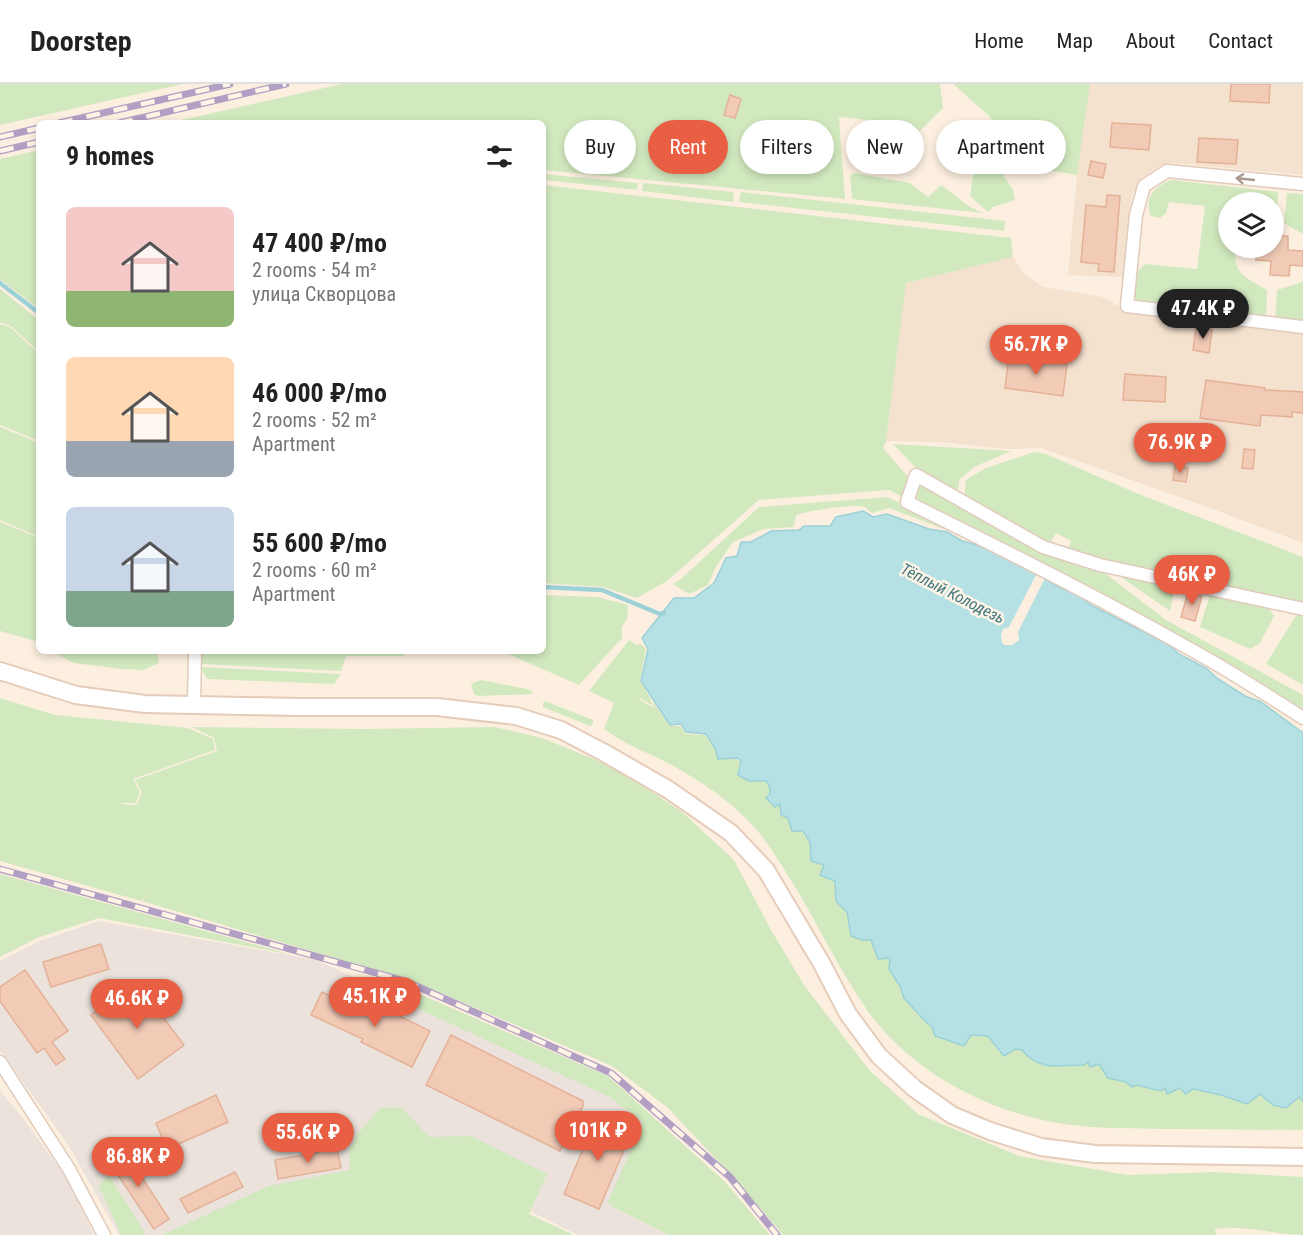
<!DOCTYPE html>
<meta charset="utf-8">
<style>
body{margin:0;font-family:"Roboto Condensed",sans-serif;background:#f6f6f6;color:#222;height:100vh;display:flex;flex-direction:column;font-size:22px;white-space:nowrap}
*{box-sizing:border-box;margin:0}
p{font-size:20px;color:#767676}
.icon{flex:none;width:33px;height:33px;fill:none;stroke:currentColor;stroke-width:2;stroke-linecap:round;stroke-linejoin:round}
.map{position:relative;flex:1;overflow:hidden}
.sheet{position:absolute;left:36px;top:36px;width:510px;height:534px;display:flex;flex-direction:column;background:#fff;border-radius:9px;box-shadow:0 3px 9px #0003}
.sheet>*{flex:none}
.top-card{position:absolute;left:564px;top:36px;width:570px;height:54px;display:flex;gap:12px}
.fabs{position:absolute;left:1218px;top:108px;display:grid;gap:12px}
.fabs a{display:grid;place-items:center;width:66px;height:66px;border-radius:50%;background:#fff;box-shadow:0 3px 9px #0003;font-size:30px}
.price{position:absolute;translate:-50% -51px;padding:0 14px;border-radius:21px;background:#e85f43;color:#fff;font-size:20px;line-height:39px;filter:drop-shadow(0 2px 3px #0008)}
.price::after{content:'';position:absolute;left:50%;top:36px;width:18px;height:14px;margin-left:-9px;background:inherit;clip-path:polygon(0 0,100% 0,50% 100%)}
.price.active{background:#222;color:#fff}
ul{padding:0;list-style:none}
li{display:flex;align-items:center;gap:18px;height:150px;padding:0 30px}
li span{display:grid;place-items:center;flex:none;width:168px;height:120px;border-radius:9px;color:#555}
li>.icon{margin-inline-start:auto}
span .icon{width:72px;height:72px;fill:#fffc;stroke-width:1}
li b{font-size:26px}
h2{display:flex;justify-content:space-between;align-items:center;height:72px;padding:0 30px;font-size:26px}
.tag{padding:0 21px;border-radius:27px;background:#fff;box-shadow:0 3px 9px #0003;font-size:21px;line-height:54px}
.tag.active{background:#e85f43;color:#fff}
header{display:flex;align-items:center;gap:36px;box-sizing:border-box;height:84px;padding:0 30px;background:#fff;border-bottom:2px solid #e0e0e0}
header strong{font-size:28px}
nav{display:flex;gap:33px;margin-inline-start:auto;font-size:21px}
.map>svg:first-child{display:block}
.residential{fill:#f4e1ce}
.industrial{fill:#eae2db}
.green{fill:#d2e9bf}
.water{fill:#b5e1e5;stroke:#9bd1d7;stroke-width:1.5}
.pier{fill:#fcefe0}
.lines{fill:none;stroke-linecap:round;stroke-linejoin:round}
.stream{stroke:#9bd1d7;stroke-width:4.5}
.building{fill:#f2cbb7;stroke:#e4b197;stroke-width:1.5}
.street-casing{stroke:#e0cbbc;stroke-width:15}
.secondary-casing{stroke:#e5ccba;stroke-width:20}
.street{stroke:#fff;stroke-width:12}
.secondary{stroke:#fff;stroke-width:16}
.rail-casing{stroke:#b19fc4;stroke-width:7}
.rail{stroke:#fff4e6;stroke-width:4.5;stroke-dasharray:14;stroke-linecap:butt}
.oneway{stroke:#aa9891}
.labels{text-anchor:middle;stroke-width:5;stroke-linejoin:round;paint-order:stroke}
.water-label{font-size:16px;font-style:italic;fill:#3f787f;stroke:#fff4e6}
</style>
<header>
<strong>Doorstep</strong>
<nav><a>Home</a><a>Map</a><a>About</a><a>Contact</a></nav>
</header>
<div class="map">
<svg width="1303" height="1151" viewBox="0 0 1303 1151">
<rect width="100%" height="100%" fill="#fcefe0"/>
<!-- residential -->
<g class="residential">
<path d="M 1090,0 L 1303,0 L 1303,91 L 1172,79 L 1156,84 L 1139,96 L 1131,114 L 1123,193 L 1068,191 L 1077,91 Z"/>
<path d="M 1013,173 L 1023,189 L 1043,203 L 1103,213 L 1125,226 L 1303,250 L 1303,459 L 1202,421 L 1041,364 L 1005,365 L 939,358 L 886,357 L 906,199 Z"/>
</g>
<!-- industrial -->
<g class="industrial">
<path d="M 99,837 L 316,876 L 613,1009 L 649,1036 L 613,1123 L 669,1151 L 578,1151 L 485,1105 L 177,1151 L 119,1151 L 69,1062 L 0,966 L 0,877 L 42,856 Z"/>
<path d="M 0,1007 L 18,1028 L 66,1093 L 94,1151 L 0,1151 Z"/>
</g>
<!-- green -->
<g class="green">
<path d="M 0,0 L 183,0 L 0,41 Z"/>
<path d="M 342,0 L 940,0 L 943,24 L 915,52 L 904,48 L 893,39 L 839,33 L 845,115 L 543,86 L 543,39 L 168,39 Z"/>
<path d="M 953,0 L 1090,0 L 1077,91 L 1035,84 L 1026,79 L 1010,63 L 989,32 Z"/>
<path d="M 39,66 L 39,225 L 0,195 L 0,75 Z"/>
<path d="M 977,67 L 990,70 L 1013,106 L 1015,116 L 993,123 L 988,128 L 970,112 Z"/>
<path d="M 855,89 L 910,99 L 928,113 L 941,101 L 970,123 L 983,129 L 852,115 L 850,91 Z"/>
<path d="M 543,90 L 638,99 L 637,106 L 543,96 Z"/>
<path d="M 1172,96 L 1278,108 L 1276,140 L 1274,141 L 1274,118 L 1228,118 L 1228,164 L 1236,164 C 1232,190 1247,194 1267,206 L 1266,235 L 1143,220 C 1130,213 1134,203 1135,190 L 1145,180 L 1197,185 L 1205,122 L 1169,118 L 1166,129 L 1160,134 L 1151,132 C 1143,115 1155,101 1172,96 Z"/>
<path d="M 643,99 L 734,108 L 733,118 L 642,107 Z"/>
<path d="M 543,101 L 1011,154 L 1013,173 L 906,199 L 886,357 L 883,364 L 910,395 L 903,413 L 889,406 L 759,416 L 667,497 L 637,514 L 603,503 L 543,499 Z"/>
<path d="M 741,108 L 1005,137 L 1004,147 L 739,118 Z"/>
<path d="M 1287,109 L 1303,110 L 1303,150 L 1284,139 Z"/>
<path d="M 1303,198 L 1303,239 L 1275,236 L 1277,206 Z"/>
<path d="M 0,205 L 39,236 L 39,268 L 11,242 L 0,238 Z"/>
<path d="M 0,240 L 10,243 L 39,270 L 39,357 L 0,341 Z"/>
<path d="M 0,343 L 39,359 L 39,453 L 0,436 Z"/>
<path d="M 893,360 L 1011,367 L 974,383 L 959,396 L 958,409 L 917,385 Z"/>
<path d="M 1034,368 L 1046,370 L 1136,409 L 1303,473 L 1303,520 L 1068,466 L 1071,457 L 1056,449 L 1049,461 L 964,413 L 966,396 L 986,384 Z"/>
<path d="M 919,398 L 1076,482 L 1095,485 L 1106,490 L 1166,536 L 1303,611 L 1303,630 L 912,418 Z"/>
<path d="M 887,413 L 942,438 L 944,445 L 889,424 L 872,429 C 869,427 867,424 864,423 C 856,419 806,427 796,431 L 794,443 L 764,445 L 733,458 L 716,483 L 708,501 L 689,510 L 673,500 L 682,494 L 759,423 Z"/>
<path d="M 0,438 L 39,454 L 39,475 L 37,480 L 39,481 L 39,558 L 0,547 Z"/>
<path d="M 1115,489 L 1175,502 L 1170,527 Z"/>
<path d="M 543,511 L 597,513 L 628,521 L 627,535 L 622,543 L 622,554 L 579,601 L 501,567 L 543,567 Z"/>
<path d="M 1210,511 L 1269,525 L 1274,532 L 1260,559 L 1250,565 L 1200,543 Z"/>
<path d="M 1297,530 L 1303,532 L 1303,601 L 1266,580 Z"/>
<path d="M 629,556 L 637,561 L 641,560 L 646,565 L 640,597 L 650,614 L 652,621 L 641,615 L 639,611 L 640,616 L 654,624 L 660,648 L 652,617 L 670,642 L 680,642 L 686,650 L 705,651 L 716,666 L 718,675 C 742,673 741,676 749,697 L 766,697 L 770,703 L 770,710 L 766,713 L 780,719 L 788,734 L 803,746 L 810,758 L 811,777 L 824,781 L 835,797 L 836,817 L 847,828 L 851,852 L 862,856 L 871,856 L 890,874 C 889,889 895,891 901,904 C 917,944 948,951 988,952 L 1004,972 L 1015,965 L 1023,966 C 1040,988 1060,981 1084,981 L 1088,977 L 1098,980 L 1108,994 L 1161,1007 L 1165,1004 C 1194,1004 1220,1010 1247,1020 L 1260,1010 L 1273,1021 L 1299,1013 L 1303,1017 L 1303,1046 C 1256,1046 1209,1045 1162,1045 C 1135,1044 1107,1045 1080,1042 C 999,1034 915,993 867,926 C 838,884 816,836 789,793 C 778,776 768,759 755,744 C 730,716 698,695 664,677 C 643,667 623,659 604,645 L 614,619 L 589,607 Z"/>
<path d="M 74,567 L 157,567 L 159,579 L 143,586 L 121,585 L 74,579 L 52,568 L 72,569 Z"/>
<path d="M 201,567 L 405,567 L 404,572 L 346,572 L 341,587 L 201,580 Z"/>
<path d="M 200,583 L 341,590 L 334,600 L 207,595 Z"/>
<path d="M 481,596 L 527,605 L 532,607 L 533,610 L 478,612 L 474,610 L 471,601 L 475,598 Z"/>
<path d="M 0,614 L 55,631 L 188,644 L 213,655 L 215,666 L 133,695 L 140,708 L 136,719 L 119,719 L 129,721 L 137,720 L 142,708 L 135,696 L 217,667 L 214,654 L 192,643 L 365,645 L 495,643 L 542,654 L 616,684 L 682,728 L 734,776 L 771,846 L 804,901 L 870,987 L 918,1030 L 1019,1072 L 1127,1091 L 1214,1088 L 1303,1093 L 1303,1151 C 1273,1151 1245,1140 1215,1145 L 1216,1151 L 783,1151 L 732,1092 L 667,1023 L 612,982 L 412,897 L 142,817 L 150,807 L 141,817 L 0,777 Z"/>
<path d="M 545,617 L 593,636 L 593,640 L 590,642 L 543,623 L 543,619 Z"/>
<path d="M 0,790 L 293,871 L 99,834 L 37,854 L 0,873 Z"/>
<path d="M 337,894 L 401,902 L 608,992 L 725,1098 L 770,1151 L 669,1151 L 613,1123 L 608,1118 L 643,1038 L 610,1013 L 401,917 Z"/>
<path d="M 380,1024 L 402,1024 L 429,1053 L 471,1052 L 547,1090 L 529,1130 L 574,1151 L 162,1151 L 269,1102 L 350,1086 L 349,1066 L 360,1047 Z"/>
<path d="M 109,1091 L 146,1151 L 121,1151 L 99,1102 Z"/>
</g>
<!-- water -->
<path class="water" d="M 863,427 L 873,433 L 887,430 L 929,445 L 947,448 L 962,457 L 978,461 L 1015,478 L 1059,503 L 1082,512 L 1089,520 L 1106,529 L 1168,560 L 1179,570 L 1206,584 L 1218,595 L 1245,612 L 1261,618 L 1303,649 L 1303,1017 L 1299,1013 L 1286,1024 L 1273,1021 L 1260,1010 L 1247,1020 L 1221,1011 L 1193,1005 L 1186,1010 L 1180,1004 L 1167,1010 L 1165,1004 L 1161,1007 L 1136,1001 L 1132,1003 L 1126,998 L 1108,994 L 1099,980 L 1090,983 L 1088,978 L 1084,981 C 1059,981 1040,988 1022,966 L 1015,965 L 1004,972 L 988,952 L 971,951 L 964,962 L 935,952 L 932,943 L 922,934 L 904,914 L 900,902 L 889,885 L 890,874 L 878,875 L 871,856 L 862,856 L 851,852 L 847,828 L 836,817 L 835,797 L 820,791 L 824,781 L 811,777 L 810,758 L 803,747 L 792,747 L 788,734 L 781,731 L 780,720 L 775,723 L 766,714 L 770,710 L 770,703 L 766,697 L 749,697 L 738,691 L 741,677 L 737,674 L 718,675 L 716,666 L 706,650 L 686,648 L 681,640 L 670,641 L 641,597 L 648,565 L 642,554 L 674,514 L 694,514 L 714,499 L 726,474 L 737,472 L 741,458 L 751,458 L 771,447 L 799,446 L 804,442 L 830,442 L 836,433 Z"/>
<!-- pier -->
<path class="pier" d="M 1037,489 L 1045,494 L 1018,548 L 1019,556 L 1012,561 L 1005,561 L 1002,559 L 1001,551 L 1003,545 L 1009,543 Z"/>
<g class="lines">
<!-- stream -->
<g class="stream">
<path d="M 0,199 L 39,229"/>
<path d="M 543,503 L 602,506 L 660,530 L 664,529"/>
</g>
</g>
<!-- building -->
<g class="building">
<path d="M 1231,0 L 1270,0 L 1269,19 L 1230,17 Z"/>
<path d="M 730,11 L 741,15 L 735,34 L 724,31 Z"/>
<path d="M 1112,39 L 1151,41 L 1149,66 L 1110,63 Z"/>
<path d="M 1199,54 L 1238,56 L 1236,80 L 1197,78 Z"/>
<path d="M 1091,77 L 1106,80 L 1103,94 L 1088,91 Z"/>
<path d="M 1107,111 L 1120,112 L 1114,188 L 1098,187 L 1099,180 L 1081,178 L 1086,121 L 1106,123 Z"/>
<path d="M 1274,152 L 1288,152 L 1288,166 L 1303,167 L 1303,182 L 1290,181 L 1289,192 L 1270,191 L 1271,177 L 1256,176 L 1257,164 L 1274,164 Z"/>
<path d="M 1196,244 L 1212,246 L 1209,269 L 1193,266 Z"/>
<path d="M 1009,271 L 1067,280 L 1063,312 L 1005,304 Z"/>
<path d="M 1125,290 L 1166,293 L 1165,318 L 1123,316 Z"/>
<path d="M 1206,296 L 1265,304 L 1265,306 L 1303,308 L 1303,329 L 1292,328 L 1292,333 L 1261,331 L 1260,342 L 1200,334 Z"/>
<path d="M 1244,365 L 1255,366 L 1253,385 L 1242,384 Z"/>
<path d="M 1175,382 L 1188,384 L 1186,398 L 1173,396 Z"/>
<path d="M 1188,508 L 1202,512 L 1195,537 L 1181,533 Z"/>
<path d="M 101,860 L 109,885 L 51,903 L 43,878 Z"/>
<path d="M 25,886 L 68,947 L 52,958 L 65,975 L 56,981 L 44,964 L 37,969 L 0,917 L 0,903 Z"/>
<path d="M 136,897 L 184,961 L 138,995 L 91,931 Z"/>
<path d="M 322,908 L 374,932 L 379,922 L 430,947 L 412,983 L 361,958 L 363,955 L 311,931 Z"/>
<path d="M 451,951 L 583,1017 L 583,1022 L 560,1067 L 426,1001 Z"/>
<path d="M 216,1011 L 228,1038 L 167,1065 L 156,1039 Z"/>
<path d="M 597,1032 L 632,1047 L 599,1125 L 564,1110 Z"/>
<path d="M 122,1063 L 169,1135 L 154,1145 L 106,1073 Z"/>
<path d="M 337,1065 L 341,1084 L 278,1095 L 275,1076 Z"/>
<path d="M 235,1088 L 243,1103 L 188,1129 L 180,1115 Z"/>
</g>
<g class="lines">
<defs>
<g id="street">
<path d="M 1303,100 L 1167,87 L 1144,102 L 1136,131 L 1127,222 L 1303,243"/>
<path d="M 1303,525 L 1100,481 L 1043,463 L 916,391 L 907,418 C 1012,470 1116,522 1218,581 C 1247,598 1275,616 1303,634"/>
<path d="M 194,621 L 195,567"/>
<path d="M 0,978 L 69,1085 L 104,1151"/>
</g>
<path id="secondary" d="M 0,587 L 76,611 L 145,620 L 299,623 L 437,623 L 516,632 L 561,646 L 603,668 L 669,706 L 731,749 L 766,786 L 822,880 L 848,930 L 879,972 L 915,1005 L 952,1031 L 990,1047 L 1041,1063 L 1095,1070 L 1303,1073"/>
</defs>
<!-- street casing -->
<use href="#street" class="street-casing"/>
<!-- secondary casing -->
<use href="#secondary" class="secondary-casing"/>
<!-- street -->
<use href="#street" class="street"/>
<!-- secondary -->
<use href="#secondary" class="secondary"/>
<defs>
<g id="rail">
<path d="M 59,39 L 230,0"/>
<path d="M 119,39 L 286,0"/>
<path d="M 0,53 L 39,44"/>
<path d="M 0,67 L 39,58"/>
<path d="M 0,785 L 405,897 L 611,989 L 730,1093 L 777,1151"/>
</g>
</defs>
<!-- rail casing -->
<use href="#rail" class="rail-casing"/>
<!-- rail -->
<use href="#rail" class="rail"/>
</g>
<!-- one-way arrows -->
<defs><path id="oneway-shaft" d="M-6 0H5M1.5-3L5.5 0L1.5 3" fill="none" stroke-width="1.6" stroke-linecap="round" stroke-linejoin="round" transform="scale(1.5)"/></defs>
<use class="oneway" href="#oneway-shaft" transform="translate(1245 95) rotate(-174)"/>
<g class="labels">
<!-- water labels -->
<g class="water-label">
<text transform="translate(953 509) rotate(27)" y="6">Тёплый Колодезь</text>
</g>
</g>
</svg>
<div class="fabs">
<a><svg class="icon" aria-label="layers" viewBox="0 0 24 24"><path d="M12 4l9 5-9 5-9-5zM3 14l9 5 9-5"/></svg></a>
</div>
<b class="price active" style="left:1203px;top:256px">47.4K ₽</b>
<b class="price" style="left:1036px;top:292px">56.7K ₽</b>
<b class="price" style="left:1180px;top:390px">76.9K ₽</b>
<b class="price" style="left:1192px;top:522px">46K ₽</b>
<b class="price" style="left:375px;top:944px">45.1K ₽</b>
<b class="price" style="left:137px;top:946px">46.6K ₽</b>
<b class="price" style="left:598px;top:1078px">101K ₽</b>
<b class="price" style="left:308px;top:1080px">55.6K ₽</b>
<b class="price" style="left:138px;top:1104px">86.8K ₽</b>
<div class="top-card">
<a class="tag">Buy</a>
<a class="tag active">Rent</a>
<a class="tag">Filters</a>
<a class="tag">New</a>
<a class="tag">Apartment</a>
</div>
<section class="sheet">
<h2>9 homes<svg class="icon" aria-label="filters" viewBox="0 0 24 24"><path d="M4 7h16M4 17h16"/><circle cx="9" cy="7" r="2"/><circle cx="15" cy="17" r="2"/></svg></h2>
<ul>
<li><span style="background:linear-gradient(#f6c9c9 70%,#8fb573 0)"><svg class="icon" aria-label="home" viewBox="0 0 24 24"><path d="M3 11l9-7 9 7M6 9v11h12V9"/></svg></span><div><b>47 400 ₽/mo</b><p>2 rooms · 54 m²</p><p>улица Скворцова</p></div></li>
<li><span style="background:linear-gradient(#ffd9b3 70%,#9aa5b1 0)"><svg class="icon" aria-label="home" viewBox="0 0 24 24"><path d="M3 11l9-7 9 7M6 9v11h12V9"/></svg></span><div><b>46 000 ₽/mo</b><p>2 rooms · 52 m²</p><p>Apartment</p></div></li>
<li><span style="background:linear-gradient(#c9d6e8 70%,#7fa58c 0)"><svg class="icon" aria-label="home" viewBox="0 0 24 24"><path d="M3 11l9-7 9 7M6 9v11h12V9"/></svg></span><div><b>55 600 ₽/mo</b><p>2 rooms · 60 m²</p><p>Apartment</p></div></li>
</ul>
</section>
</div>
